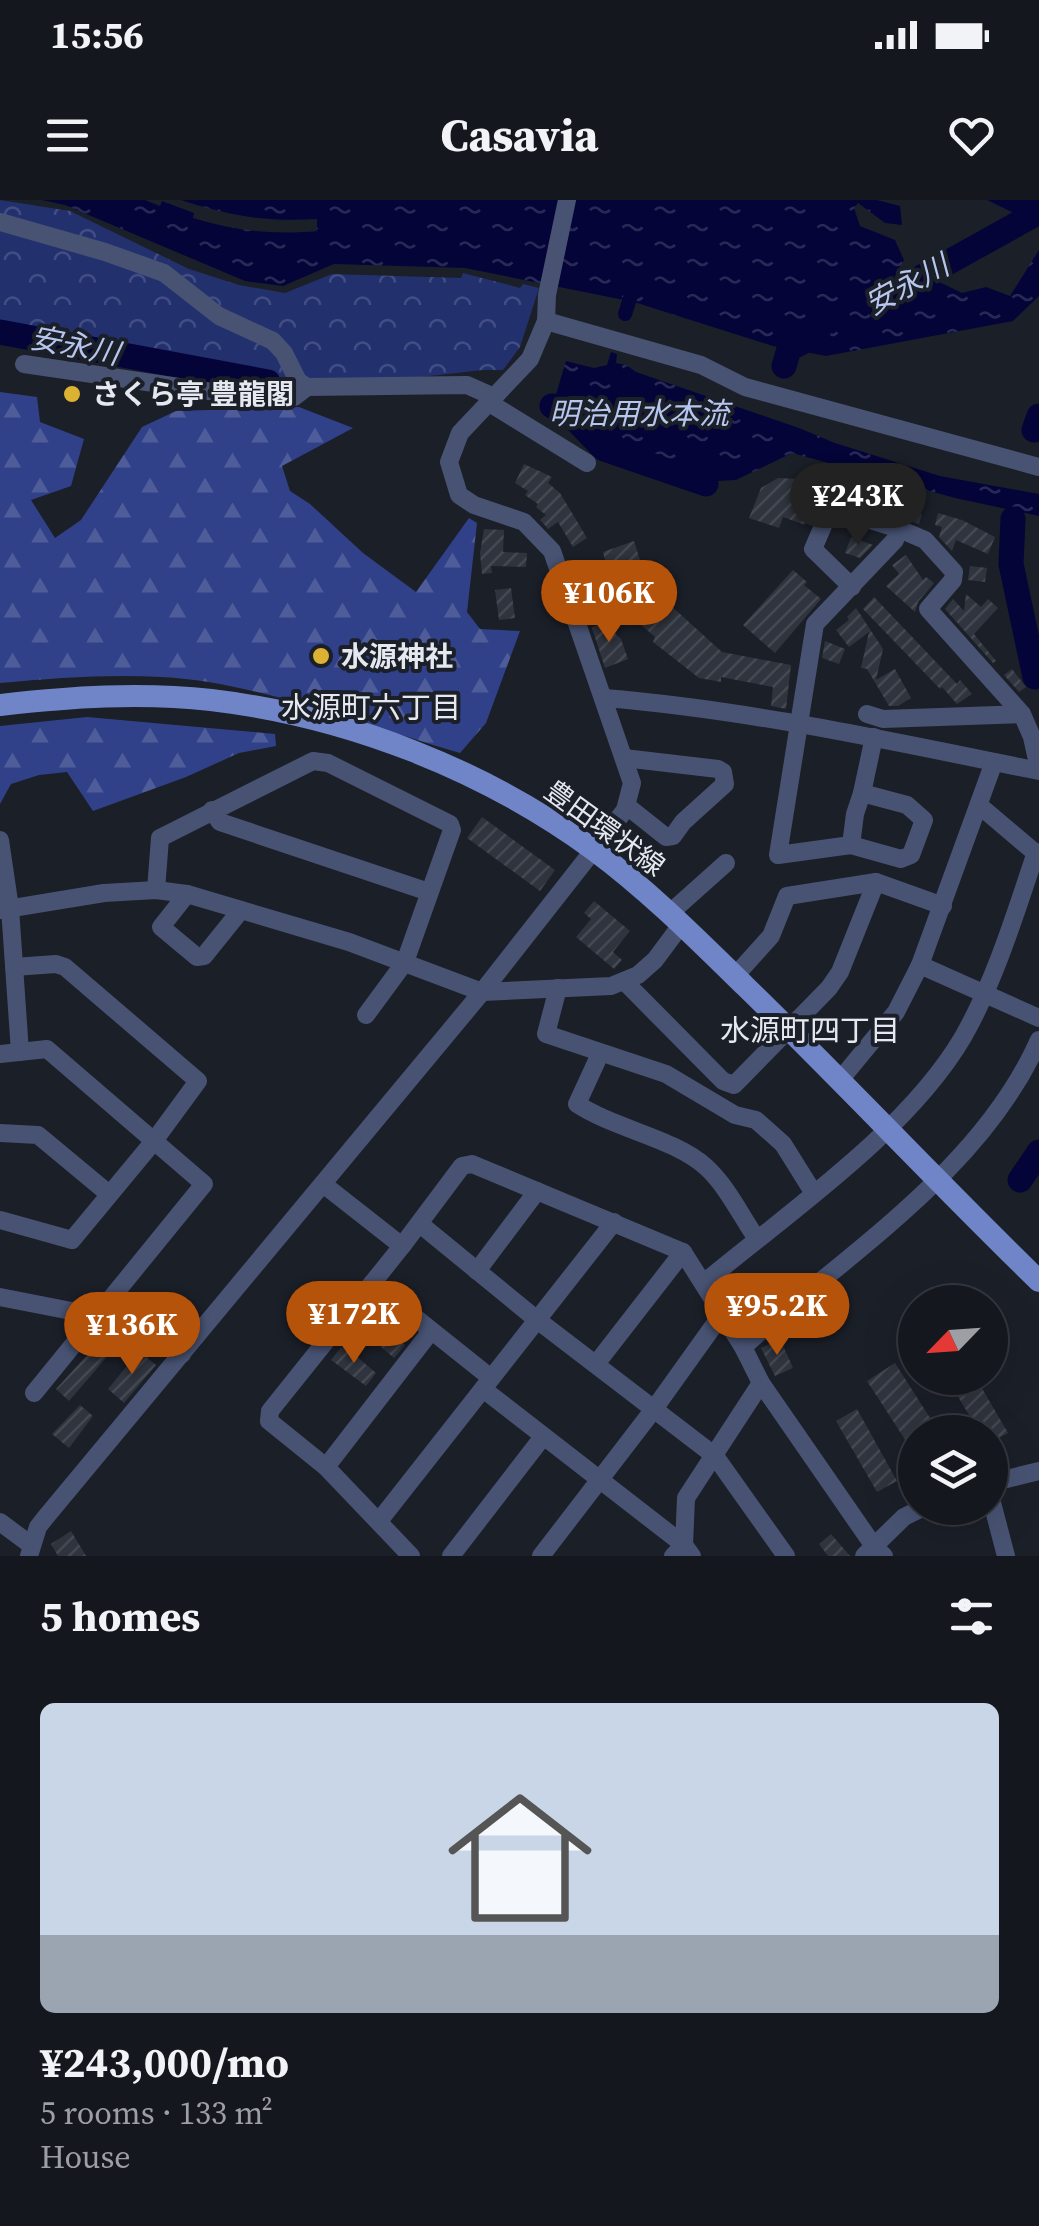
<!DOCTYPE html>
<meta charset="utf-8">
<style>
body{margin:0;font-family:"Source Serif 4","Noto Sans JP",serif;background:#1d2027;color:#f1f3f6;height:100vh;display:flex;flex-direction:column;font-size:38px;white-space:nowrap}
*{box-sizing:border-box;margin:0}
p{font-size:32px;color:#9d9fa4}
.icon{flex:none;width:55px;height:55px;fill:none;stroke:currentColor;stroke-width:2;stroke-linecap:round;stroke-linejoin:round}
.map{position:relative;height:1356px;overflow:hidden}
.panel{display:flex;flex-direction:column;background:#14171e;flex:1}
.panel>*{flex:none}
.needle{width:65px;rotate:245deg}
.tools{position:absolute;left:898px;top:1085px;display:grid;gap:20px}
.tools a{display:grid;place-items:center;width:110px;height:110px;border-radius:50%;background:#14171e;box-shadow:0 10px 40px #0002,0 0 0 2px #33363c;font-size:50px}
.price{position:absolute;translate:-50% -85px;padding:0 22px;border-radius:35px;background:#b45309;color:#fff;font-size:32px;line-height:65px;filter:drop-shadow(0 2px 5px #0008)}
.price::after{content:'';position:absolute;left:50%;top:60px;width:30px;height:22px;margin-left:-15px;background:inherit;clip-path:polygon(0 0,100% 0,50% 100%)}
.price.on{background:#222;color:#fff}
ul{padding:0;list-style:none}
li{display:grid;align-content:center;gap:20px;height:530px;padding:0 40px}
li span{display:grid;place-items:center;height:310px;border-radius:15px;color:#555}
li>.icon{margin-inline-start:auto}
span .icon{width:180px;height:180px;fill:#fffc;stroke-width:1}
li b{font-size:42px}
h2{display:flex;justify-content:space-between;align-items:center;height:120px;padding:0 40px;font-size:42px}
.status{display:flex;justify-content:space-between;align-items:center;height:70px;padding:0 50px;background:#14171e;direction:ltr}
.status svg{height:28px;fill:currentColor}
header{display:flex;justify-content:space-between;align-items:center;height:130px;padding:0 40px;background:#14171e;font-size:45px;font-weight:800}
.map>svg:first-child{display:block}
.forest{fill:url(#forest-firs)}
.park{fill:url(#park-crowns)}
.water{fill:url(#water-ripples)}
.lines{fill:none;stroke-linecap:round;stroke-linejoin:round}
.canal{stroke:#040438;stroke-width:14}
.river{stroke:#040438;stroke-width:25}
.building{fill:url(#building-hatch)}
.minor{stroke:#485373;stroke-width:18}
.major{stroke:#7085c8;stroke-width:22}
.poi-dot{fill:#dbb233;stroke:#1b1f28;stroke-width:4}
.labels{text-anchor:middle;stroke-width:8;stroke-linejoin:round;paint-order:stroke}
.poi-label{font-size:28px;font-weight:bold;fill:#e5e8ef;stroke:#1b1f28;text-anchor:start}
.street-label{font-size:28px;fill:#e5e8ef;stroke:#1b1f28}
.water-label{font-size:30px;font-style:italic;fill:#b7c6ef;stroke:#1b1f28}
.neighbourhood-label{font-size:30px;fill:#e5e8ef;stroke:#1b1f28}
</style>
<div class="status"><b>15:56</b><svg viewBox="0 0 49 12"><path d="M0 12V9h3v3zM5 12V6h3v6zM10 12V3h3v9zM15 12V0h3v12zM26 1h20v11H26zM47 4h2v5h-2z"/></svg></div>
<header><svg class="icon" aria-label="menu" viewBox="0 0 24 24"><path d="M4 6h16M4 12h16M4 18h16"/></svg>Casavia<svg class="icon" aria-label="heart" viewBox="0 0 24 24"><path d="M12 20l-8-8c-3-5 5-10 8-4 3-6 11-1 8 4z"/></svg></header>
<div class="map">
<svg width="1039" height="1356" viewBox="0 0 1039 1356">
<defs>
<pattern id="forest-firs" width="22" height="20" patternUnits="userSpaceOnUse" patternTransform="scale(2.5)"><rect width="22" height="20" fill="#304189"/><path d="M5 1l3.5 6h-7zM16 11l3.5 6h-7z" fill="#4e5c9a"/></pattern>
<pattern id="park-crowns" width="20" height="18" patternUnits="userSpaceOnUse" patternTransform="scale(2.5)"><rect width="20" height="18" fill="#22306e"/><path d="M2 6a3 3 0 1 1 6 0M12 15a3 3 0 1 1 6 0" fill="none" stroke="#424e83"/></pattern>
<pattern id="water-ripples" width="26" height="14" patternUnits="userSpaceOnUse" patternTransform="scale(2.5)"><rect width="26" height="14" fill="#040438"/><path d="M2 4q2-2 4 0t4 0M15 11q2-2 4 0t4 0" fill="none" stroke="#282955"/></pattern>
<pattern id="building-hatch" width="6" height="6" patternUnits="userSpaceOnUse" patternTransform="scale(2.5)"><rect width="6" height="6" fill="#30343e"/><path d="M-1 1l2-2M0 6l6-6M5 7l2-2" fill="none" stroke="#444851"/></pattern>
</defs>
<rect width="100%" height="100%" fill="#1b1f28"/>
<!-- forest -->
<g class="forest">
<path d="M 0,192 L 37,197 L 40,222 L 84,239 L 71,286 L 31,300 L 55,338 L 81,320 L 142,227 L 176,211 L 299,207 L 353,228 L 282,266 L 290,291 L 310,304 L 363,353 L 416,392 L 469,318 L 477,323 L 467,412 L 480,429 L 520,431 L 486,523 L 460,553 C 367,526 258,482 162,477 C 108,474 54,478 0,483 Z"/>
<path d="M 87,517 L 275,534 L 276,546 L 239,553 L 186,577 L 93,611 L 67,572 L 39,575 L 11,584 L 0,604 L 0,526 Z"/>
</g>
<!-- park -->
<path class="park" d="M 0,0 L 70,11 L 189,69 L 239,85 L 285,93 L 332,74 L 461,78 L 463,73 L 520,88 L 523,84 L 539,88 L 520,147 L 503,170 L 482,170 L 291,192 L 172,174 L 111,158 L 0,138 Z"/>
<!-- water -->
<g class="water">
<path d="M 42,0 L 145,0 L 160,6 L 162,1 L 194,13 L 193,18 C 235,31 274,35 317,31 L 317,19 C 266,22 230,16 181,0 L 877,0 L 900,6 L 902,25 L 885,23 L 858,3 L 854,8 L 860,26 L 895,40 L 904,60 L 894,78 L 931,78 L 962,93 L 986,87 L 1010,96 L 1039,50 L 1039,96 L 1013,121 L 826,156 L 773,146 L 634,102 L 465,68 L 334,64 L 283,86 L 245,81 L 65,5 Z"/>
<path d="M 987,0 L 1039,0 L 1039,25 Z"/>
<path d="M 611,152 L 617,154 L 616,163 L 629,166 L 636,172 L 799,228 L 835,243 L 940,276 L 1039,294 L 1039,316 L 955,298 L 792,253 L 736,280 L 717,281 L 614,246 C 590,234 579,211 554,201 L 566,161 L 594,168 L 607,165 Z"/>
</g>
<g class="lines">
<!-- canal -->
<path class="canal" d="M 625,114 L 634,86"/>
<!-- river -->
<g class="river">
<path d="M 893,93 L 1039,12"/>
<path d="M 0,132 L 268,182"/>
<path d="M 784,166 L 789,149 L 818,134"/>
<path d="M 552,206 L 573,217 L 604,249 L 706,284"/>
<path d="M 1034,230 L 1039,216"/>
<path d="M 1013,319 L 1011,364 L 1035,477"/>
<path d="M 1020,980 L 1039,952"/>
</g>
</g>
<!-- building -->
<g class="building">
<path d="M 524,264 L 552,277 L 548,283 L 560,293 L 587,338 L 573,347 L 558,322 L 548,329 L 543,323 L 540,320 L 546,315 L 536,307 L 538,304 L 525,295 L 528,291 L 515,283 Z"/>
<path d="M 778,278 L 797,279 L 827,290 L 872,298 L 874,294 L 904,303 L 903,309 L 922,314 L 919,324 L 837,297 L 823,302 L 814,300 L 805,325 L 783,317 L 779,328 L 749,318 L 761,288 Z"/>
<path d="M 938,313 L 962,320 L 995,337 L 988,354 L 956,340 L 952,351 L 939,337 L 942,327 L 935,325 Z"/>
<path d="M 484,329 L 504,330 L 503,352 L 527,353 L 526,367 L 491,366 L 492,373 L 482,374 L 480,353 Z"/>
<path d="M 851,337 L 873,345 L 860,358 L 845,353 Z"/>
<path d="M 634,341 L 648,385 L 722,452 L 791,465 L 786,509 L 771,506 L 773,487 L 721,477 L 721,482 L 699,478 L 653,442 L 655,437 L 624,410 L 613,392 L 603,352 Z"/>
<path d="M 906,355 L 923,380 L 926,377 L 934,383 L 918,402 L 915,412 L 886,386 L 899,374 L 892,365 Z"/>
<path d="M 970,366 L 987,368 L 985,382 L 968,380 Z"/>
<path d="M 793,370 L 807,382 L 804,385 L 821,399 L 775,453 L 743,425 Z"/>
<path d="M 511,388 L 515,418 L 499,420 L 495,390 Z"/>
<path d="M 966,394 L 981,407 L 988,399 L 998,408 L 974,434 L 996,461 L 993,463 L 945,409 L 953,399 L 964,411 Z"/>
<path d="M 874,397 L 957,484 L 960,480 L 972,494 L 957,504 L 942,487 L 940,489 L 863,409 Z"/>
<path d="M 856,408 L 883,449 L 876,480 L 895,469 L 911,498 L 898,506 L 889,506 L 867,469 L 861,468 L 869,432 L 849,447 L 836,430 L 849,420 L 847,417 Z"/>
<path d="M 603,422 L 621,439 L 628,459 L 605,468 L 592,428 Z"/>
<path d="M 825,441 L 845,449 L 839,464 L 822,458 Z"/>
<path d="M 1012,469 L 1026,487 L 1019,492 L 1004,475 Z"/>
<path d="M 482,617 L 555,670 L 540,691 L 467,638 Z"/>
<path d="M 594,701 L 630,731 L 613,752 L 622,760 L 614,769 L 576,737 L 591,719 L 584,713 Z"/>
<path d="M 364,1113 L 405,1145 L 394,1158 L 355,1125 Z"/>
<path d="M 780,1139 L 793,1168 L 775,1176 L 761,1148 Z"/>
<path d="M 101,1140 L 112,1151 L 69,1201 L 56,1189 Z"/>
<path d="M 343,1145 L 376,1173 L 366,1186 L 331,1160 Z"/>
<path d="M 139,1151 L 156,1165 L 124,1203 L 108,1189 Z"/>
<path d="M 895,1163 L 939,1232 L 915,1232 L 915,1255 L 867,1181 Z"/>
<path d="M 947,1178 L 976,1178 L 1008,1233 L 990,1243 L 990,1232 L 979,1232 Z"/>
<path d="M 80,1205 L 93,1216 L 69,1248 L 52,1234 Z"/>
<path d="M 857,1209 L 897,1281 L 877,1292 L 836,1221 Z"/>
<path d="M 71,1331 L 86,1356 L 58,1356 L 51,1344 Z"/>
<path d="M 831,1334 L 850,1356 L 828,1356 L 819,1344 Z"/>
</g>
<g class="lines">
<!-- minor -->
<g class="minor">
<path d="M 0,22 L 105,52 L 164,73 L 219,116 L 273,141 L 284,153 L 298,181 L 307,187"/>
<path d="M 546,121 L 701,165 L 745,187 L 1039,267"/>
<path d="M 24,164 L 261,199 L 294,197 L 307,187"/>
<path d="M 307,187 L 467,185 L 494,197"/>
<path d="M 488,202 L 587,263"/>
<path d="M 852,387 L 813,349 L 826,319 L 834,309 L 899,329"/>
<path d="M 604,498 C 751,510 894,542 1039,571"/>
<path d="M 867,514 L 883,519 L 1022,514"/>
<path d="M 874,537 L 862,593 L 907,605 L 924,620 L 911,655 L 901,659 L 851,645 L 778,655 L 815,424 L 895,340 L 899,329 L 925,340 L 954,372 L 953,380 L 928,409 L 1022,514 L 1032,537 L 1039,569"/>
<path d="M 624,558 L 718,569 L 723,572 L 725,584 L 683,622 L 673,636 L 666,637 L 627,606"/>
<path d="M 980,606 L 1039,656"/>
<path d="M 212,610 L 220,622 L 429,692"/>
<path d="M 0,640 L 10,708 L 20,852"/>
<path d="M 851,645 L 855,614 L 862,593"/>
<path d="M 156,690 L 160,638 L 313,561 L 328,563 L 450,624 L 452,630 L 405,762 L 366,815"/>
<path d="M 187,694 L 161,727 L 197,757 L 204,756 L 241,710"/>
<path d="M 0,710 L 104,693 L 156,690 L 187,694 L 349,742 L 482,792 L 611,786 L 638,775 L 655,760 L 681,725"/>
<path d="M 670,713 L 726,663"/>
<path d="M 920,765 L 1039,818"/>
<path d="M 735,776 L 771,736 L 787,696 L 876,682 L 943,706"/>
<path d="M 624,781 L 723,881 L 734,885 L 829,788 L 840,772 L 876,682"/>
<path d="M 558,788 L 546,834 L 666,874 L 735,915 L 756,920 L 783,944 L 813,992"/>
<path d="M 0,854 L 47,849 L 204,984 L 34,1193"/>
<path d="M 600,854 L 577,904 C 615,929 676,939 706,967 C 727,986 741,1016 757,1039"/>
<path d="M 840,880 L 896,812 L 920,765 L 994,562"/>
<path d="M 0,933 L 38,935 L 109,994"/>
<path d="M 323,984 L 402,1046"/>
<path d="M 0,1020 L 72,1040 L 154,941 L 198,881 L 65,767 L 56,764 L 14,767"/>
<path d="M 420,1024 L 536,1119 L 715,1256 L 786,1356"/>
<path d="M 477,1071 L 537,991"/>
<path d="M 705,1082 C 789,1012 908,931 963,837 C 994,783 1016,712 1036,652"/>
<path d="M 372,1083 L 491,1178"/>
<path d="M 0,1097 L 97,1116 L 147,1131 L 182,1154"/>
<path d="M 743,1147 C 847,1053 981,971 1039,840"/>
<path d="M 596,1164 L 683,1052"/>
<path d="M 483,1189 L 684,1345 L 692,1356"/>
<path d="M 326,1267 L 431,1131"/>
<path d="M 990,1283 L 1039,1271"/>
<path d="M 990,1295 L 1006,1356"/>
<path d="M 379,1321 L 614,1022"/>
<path d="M 0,1322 L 31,1345"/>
<path d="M 29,1356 L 38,1327 L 45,1318 L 482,792 L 625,610 L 632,583 L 552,351 L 524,322 L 474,305 L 459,295 L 449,262 L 460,233 L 530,159 L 546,121 L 547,95 L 567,0"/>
<path d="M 411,1356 L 326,1267 L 269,1221 L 270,1211 L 402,1046 L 462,966 L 472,964 L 683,1052 L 743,1147 L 761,1183 L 873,1345 L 884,1356"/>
<path d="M 451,1356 L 542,1238"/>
<path d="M 541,1356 L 654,1209 L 722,1114"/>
<path d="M 673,1356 L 684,1345 L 686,1298 L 761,1183"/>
<path d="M 864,1356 L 904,1317 L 922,1308"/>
</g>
<!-- major -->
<path class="major" d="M 0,505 C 70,497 140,492 211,500 C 347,516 483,569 594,650 C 648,690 697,739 745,786 C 845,883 939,984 1039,1081"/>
</g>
<!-- markers -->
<g class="poi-dot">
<circle cx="72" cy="194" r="10"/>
<circle cx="321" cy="456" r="10"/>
</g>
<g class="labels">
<!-- poi labels -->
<g class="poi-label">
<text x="92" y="204">さくら亭 豊龍閣</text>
<text x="341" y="466">水源神社</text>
</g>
<!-- street labels -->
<g class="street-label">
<text transform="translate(605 628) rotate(36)" y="10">豊田環状線</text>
</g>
<!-- water labels -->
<g class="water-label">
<text transform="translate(907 85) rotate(-29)" y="10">安永川</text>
<text transform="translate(75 146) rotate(11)" y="10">安永川</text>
<text x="639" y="224">明治用水本流</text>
</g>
<!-- neighbourhood labels -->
<g class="neighbourhood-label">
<text x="371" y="518">水源町六丁目</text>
<text x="810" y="841">水源町四丁目</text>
</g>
</g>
</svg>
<div class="tools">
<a><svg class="needle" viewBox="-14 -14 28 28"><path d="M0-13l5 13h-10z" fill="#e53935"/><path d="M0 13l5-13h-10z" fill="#9d9fa4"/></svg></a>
<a><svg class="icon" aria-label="layers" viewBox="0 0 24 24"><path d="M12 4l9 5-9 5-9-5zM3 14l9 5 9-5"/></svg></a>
</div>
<b class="price on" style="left:858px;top:348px">¥243K</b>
<b class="price" style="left:609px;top:445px">¥106K</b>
<b class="price" style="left:777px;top:1158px">¥95.2K</b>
<b class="price" style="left:354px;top:1166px">¥172K</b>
<b class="price" style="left:132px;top:1177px">¥136K</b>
</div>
<section class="panel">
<h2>5 homes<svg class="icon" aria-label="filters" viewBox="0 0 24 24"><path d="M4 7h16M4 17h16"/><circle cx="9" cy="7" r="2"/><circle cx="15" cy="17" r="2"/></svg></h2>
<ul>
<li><span style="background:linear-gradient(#c9d6e8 75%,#9aa5b1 0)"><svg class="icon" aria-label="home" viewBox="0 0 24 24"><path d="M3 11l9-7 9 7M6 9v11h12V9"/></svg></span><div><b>¥243,000/mo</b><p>5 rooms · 133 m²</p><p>House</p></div></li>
</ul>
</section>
